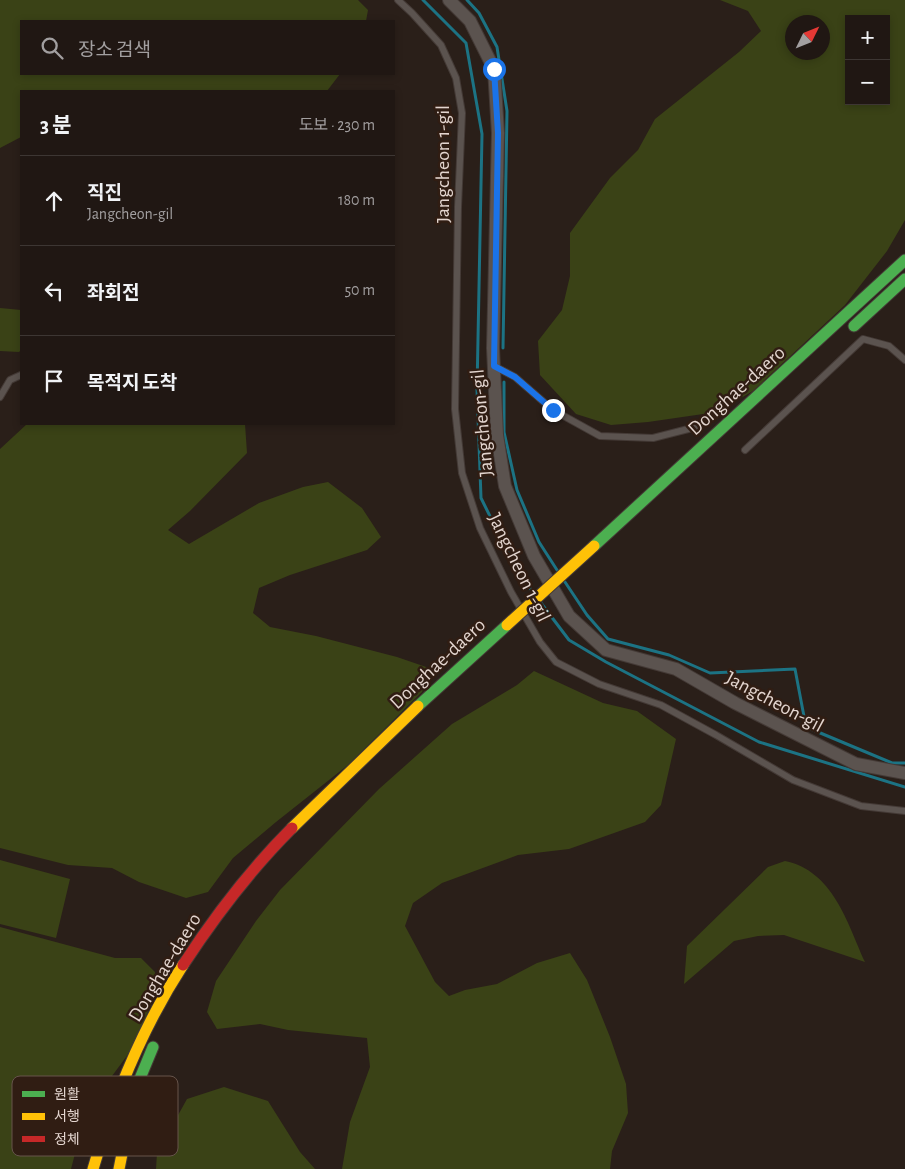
<!DOCTYPE html>
<html lang="ko">
<meta charset="utf-8">
<style>
:root{--surface:#201713;--page:#28201c;--text:#f1f3f6;--muted:#a29fa0;--line:#3d3633}
body{margin:0;font-family:"Alegreya Sans","Noto Sans KR",sans-serif;background:var(--page);color:var(--text)}
.controls{position:absolute;right:15px;top:15px;display:grid;overflow:hidden;border-radius:0px;box-shadow:0 2px 8px #0003}
.controls button{width:45px;height:45px;display:grid;place-items:center;padding:0;border:0;border-bottom:1px solid var(--line);background:var(--surface);color:var(--text);font:25px sans-serif}
.compass{position:absolute;left:785px;top:15px;width:45px;height:45px;border-radius:50%;background:var(--surface);box-shadow:0 2px 8px #0003;rotate:47deg}
.stop{position:absolute;width:15px;height:15px;margin:-11px;border:4px solid #1a73e8;border-radius:50%;background:#fff}
.stop.end{background:#1a73e8;border-color:#fff;box-shadow:0 1px 5px #0008}
.list{margin:0;padding:0;list-style:none}
h2{display:flex;justify-content:space-between;align-items:center;height:65px;margin:0;padding:0 20px;font-size:21px}
h2 small{font-size:16px;font-weight:400;color:var(--muted)}
.list li{display:grid;grid-template-columns:32px 1fr auto;gap:15px;align-items:center;box-sizing:border-box;height:90px;padding:0 20px;border-top:1px solid var(--line)}
.list b{display:block;font-size:19px;white-space:nowrap}
.list p{margin:0;font-size:16px;white-space:nowrap;color:var(--muted)}
.list em{font-size:16px;font-style:normal;color:var(--muted)}
.icon{flex:none;width:28px;height:28px;fill:none;stroke:currentColor;stroke-width:2;stroke-linecap:round;stroke-linejoin:round}
.map{position:relative;flex:none;width:905px;height:1169px;overflow:hidden}
.search{position:absolute;background:var(--surface);box-shadow:0 2px 8px #0003;left:20px;top:20px;width:375px;height:55px;display:flex;align-items:center;gap:12px;box-sizing:border-box;padding:0 18px;border-radius:0px;color:var(--muted);font-size:19px}
.panel{position:absolute;background:var(--surface);box-shadow:0 2px 8px #0003;left:20px;top:90px;width:375px;height:335px;border-radius:0px}
.map>svg:first-child{display:block}
.green{fill:#3a4216;fill-rule:evenodd}
.lines{fill:none;stroke-linecap:round;stroke-linejoin:round}
.stream{stroke:#1c7384;stroke-width:3}
.lane-casing{stroke:#443a36;stroke-width:8}
.street-casing{stroke:#443a36;stroke-width:14}
.fast-casing{stroke:#443a36;stroke-width:13}
.slow-casing{stroke:#443a36;stroke-width:13}
.jam-casing{stroke:#443a36;stroke-width:13}
.lane{stroke:#5b534f;stroke-width:6}
.street{stroke:#5b534f;stroke-width:12}
.fast{stroke:#4caf50;stroke-width:11}
.slow{stroke:#ffc107;stroke-width:11}
.jam{stroke:#c62828;stroke-width:11}
.slow-bridge-casing{stroke:#443a36;stroke-width:13;stroke-linecap:butt}
.slow-bridge{stroke:#ffc107;stroke-width:11}
.route{stroke:#1a73e8;stroke-width:6}
.labels{text-anchor:middle;stroke-width:5;stroke-linejoin:round;paint-order:stroke}
.street-label{font-size:20px;fill:#e3d5cf;stroke:#301d13}
.key{fill:#301d13;stroke:#66544b;stroke-width:1}
.key-label{font-size:14px;fill:#e3d5cf}
</style>
<div class="map">
<svg width="905" height="1169" viewBox="0 0 905 1169">
<rect width="100%" height="100%" fill="#2a1f19"/>
<path class="green" d="M0 0H358L368 10 366 21H21V74H340L327 91H21V137L0 148Z
M720 0H905V220L887 251 845 305 753 391 717 412 648 422 611 425 576 414 540 375 538 341 562 310 570 276V233L610 178 638 150 655 119 739 52 761 31 748 11ZM849 19H886V101H849ZM792 22H822V52H792Z
M0 308 21 310V350L19 352 0 351Z
M27 424H245L247 453 190 511 168 530 189 544 259 503 303 487 328 482 362 508 381 537 367 550 290 575 259 588 253 613 270 627 316 636 397 657 432 669 422 692 348 765 276 822 233 858 208 892 186 898 139 882 112 868 68 865 0 848V449Z
M534 671 603 703 637 711 676 739 661 805 645 822 569 849 518 855 442 883 413 903 405 926 435 982 449 996 465 990 497 984 537 963 570 953 587 980 610 1037 626 1084 628 1113 612 1151 610 1169H342L350 1122 370 1067 367 1038 288 1030 260 1024 217 1029 207 1012 216 981 256 921 280 890 379 789 452 724 517 685Z
M0 860 70 879 56 938 0 924Z
M785 861C833 871 847 922 865 962L784 935 758 936 734 941 684 984 687 946 768 867Z
M0 927 115 958H141L155 972 153 1000 132 1049 112 1076 81 1131 71 1169H0Z
M224 1087 268 1101 300 1152 315 1169H156L157 1153 187 1099Z"/>
<g class="lines">
<path class="stream" d="M423 0 466 43 482 134 477 390 481 498 516 569 533 592
M467 0 479 13 497 47 507 111 503 348
M504 382V432L517 490 539 542 557 570
M565 582 587 615 608 639 669 655 710 673 795 669 806 727 892 763H905
M541 603 569 640 606 662 759 742 905 787"/>
<defs>
<path id="lane" d="M398 0 412 13 441 45 456 78 462 113 458 207 455 409 462 473 480 528 511 592 540 642 556 662 599 684 661 705 716 735 793 780 861 806 905 811
M494 366 515 377 553 410 600 436 653 438 700 426
M0 397 10 380 21 375
M745 450 863 339 889 346 905 360"/>
<path id="street" d="M449 0 470 21 494 69 498 133 493 348 497 435 505 486 534 556 569 616 606 650 676 669 735 703 856 764 905 773"/>
<path id="fast" d="M854 326 905 279
M594 546 905 260
M418 706 507 625
M124 1117 153 1047"/>
<path id="slow" d="M292 828 418 706
M93 1169C114 1097 142 1028 183 965
M119 1169 126 1134 129 1104"/>
<path id="jam" d="M183 965C215 916 250 870 292 828"/>
</defs>
<use href="#lane" class="lane-casing"/>
<use href="#street" class="street-casing"/>
<use href="#fast" class="fast-casing"/>
<use href="#slow" class="slow-casing"/>
<use href="#jam" class="jam-casing"/>
<use href="#lane" class="lane"/>
<use href="#street" class="street"/>
<use href="#fast" class="fast"/>
<use href="#slow" class="slow"/>
<use href="#jam" class="jam"/>
<defs>
<path id="slow-bridge" d="M507 625 594 546"/>
</defs>
<use href="#slow-bridge" class="slow-bridge-casing"/>
<use href="#slow-bridge" class="slow-bridge"/>
</g>
<g class="lines">
<path class="route" d="M494 69 498 133 494 366 515 377 553 410"/>
</g>
<g class="labels">
<g class="street-label">
<text transform="translate(442 164) rotate(-90)" y="7">Jangcheon 1-gil</text>
<text transform="translate(736 390) rotate(-42)" y="7">Donghae-daero</text>
<text transform="translate(481 423) rotate(-95)" y="7">Jangcheon-gil</text>
<text transform="translate(520 567) rotate(64)" y="7">Jangcheon 1-gil</text>
<text transform="translate(437 663) rotate(-43)" y="7">Donghae-daero</text>
<text transform="translate(775 701) rotate(28)" y="7">Jangcheon-gil</text>
<text transform="translate(164 967) rotate(-59)" y="7">Donghae-daero</text>
</g>
</g>
<rect x="12" y="1076" width="166" height="80" rx="8" class="key"/>
<rect x="22" y="1091" width="23" height="6" fill="#4caf50"/>
<rect x="22" y="1113" width="23" height="7" fill="#ffc107"/>
<rect x="22" y="1136" width="23" height="6" fill="#c62828"/>
<g class="key-label">
<text x="54" y="1099">원활</text>
<text x="54" y="1121">서행</text>
<text x="54" y="1144">정체</text>
</g>
</svg>
<div class="controls">
<button>+</button>
<button>−</button>
</div>
<svg class="compass" viewBox="-18 -18 36 36"><path d="M0-13l5 13h-10z" fill="#e53935"/><path d="M0 13l5-13h-10z" fill="#a29fa0"/></svg>
<div class="stop" style="left:494px;top:69px"></div>
<div class="stop end" style="left:553px;top:410px"></div>
<div class="search"><svg class="icon" aria-label="search" viewBox="0 0 24 24"><circle cx="10" cy="10" r="6"/><path d="M15 15l6 6"/></svg>장소 검색</div>
<section class="panel">
<h2>3 분<small>도보 · 230 m</small></h2>
<ul class="list">
<li><svg class="icon" aria-label="ahead" viewBox="0 0 24 24"><path d="M12 20V5M6 11l6-6 6 6"/></svg><div><b>직진</b><p>Jangcheon-gil</p></div><em>180 m</em></li>
<li><svg class="icon" aria-label="left" viewBox="0 0 24 24"><path d="M17 20v-9H6M10 6l-5 5 5 5"/></svg><div><b>좌회전</b></div><em>50 m</em></li>
<li><svg class="icon" aria-label="arrive" viewBox="0 0 24 24"><path d="M6 21V4h12l-3 4 3 4H6"/></svg><div><b>목적지 도착</b></div></li>
</ul>
</section>
</div>
